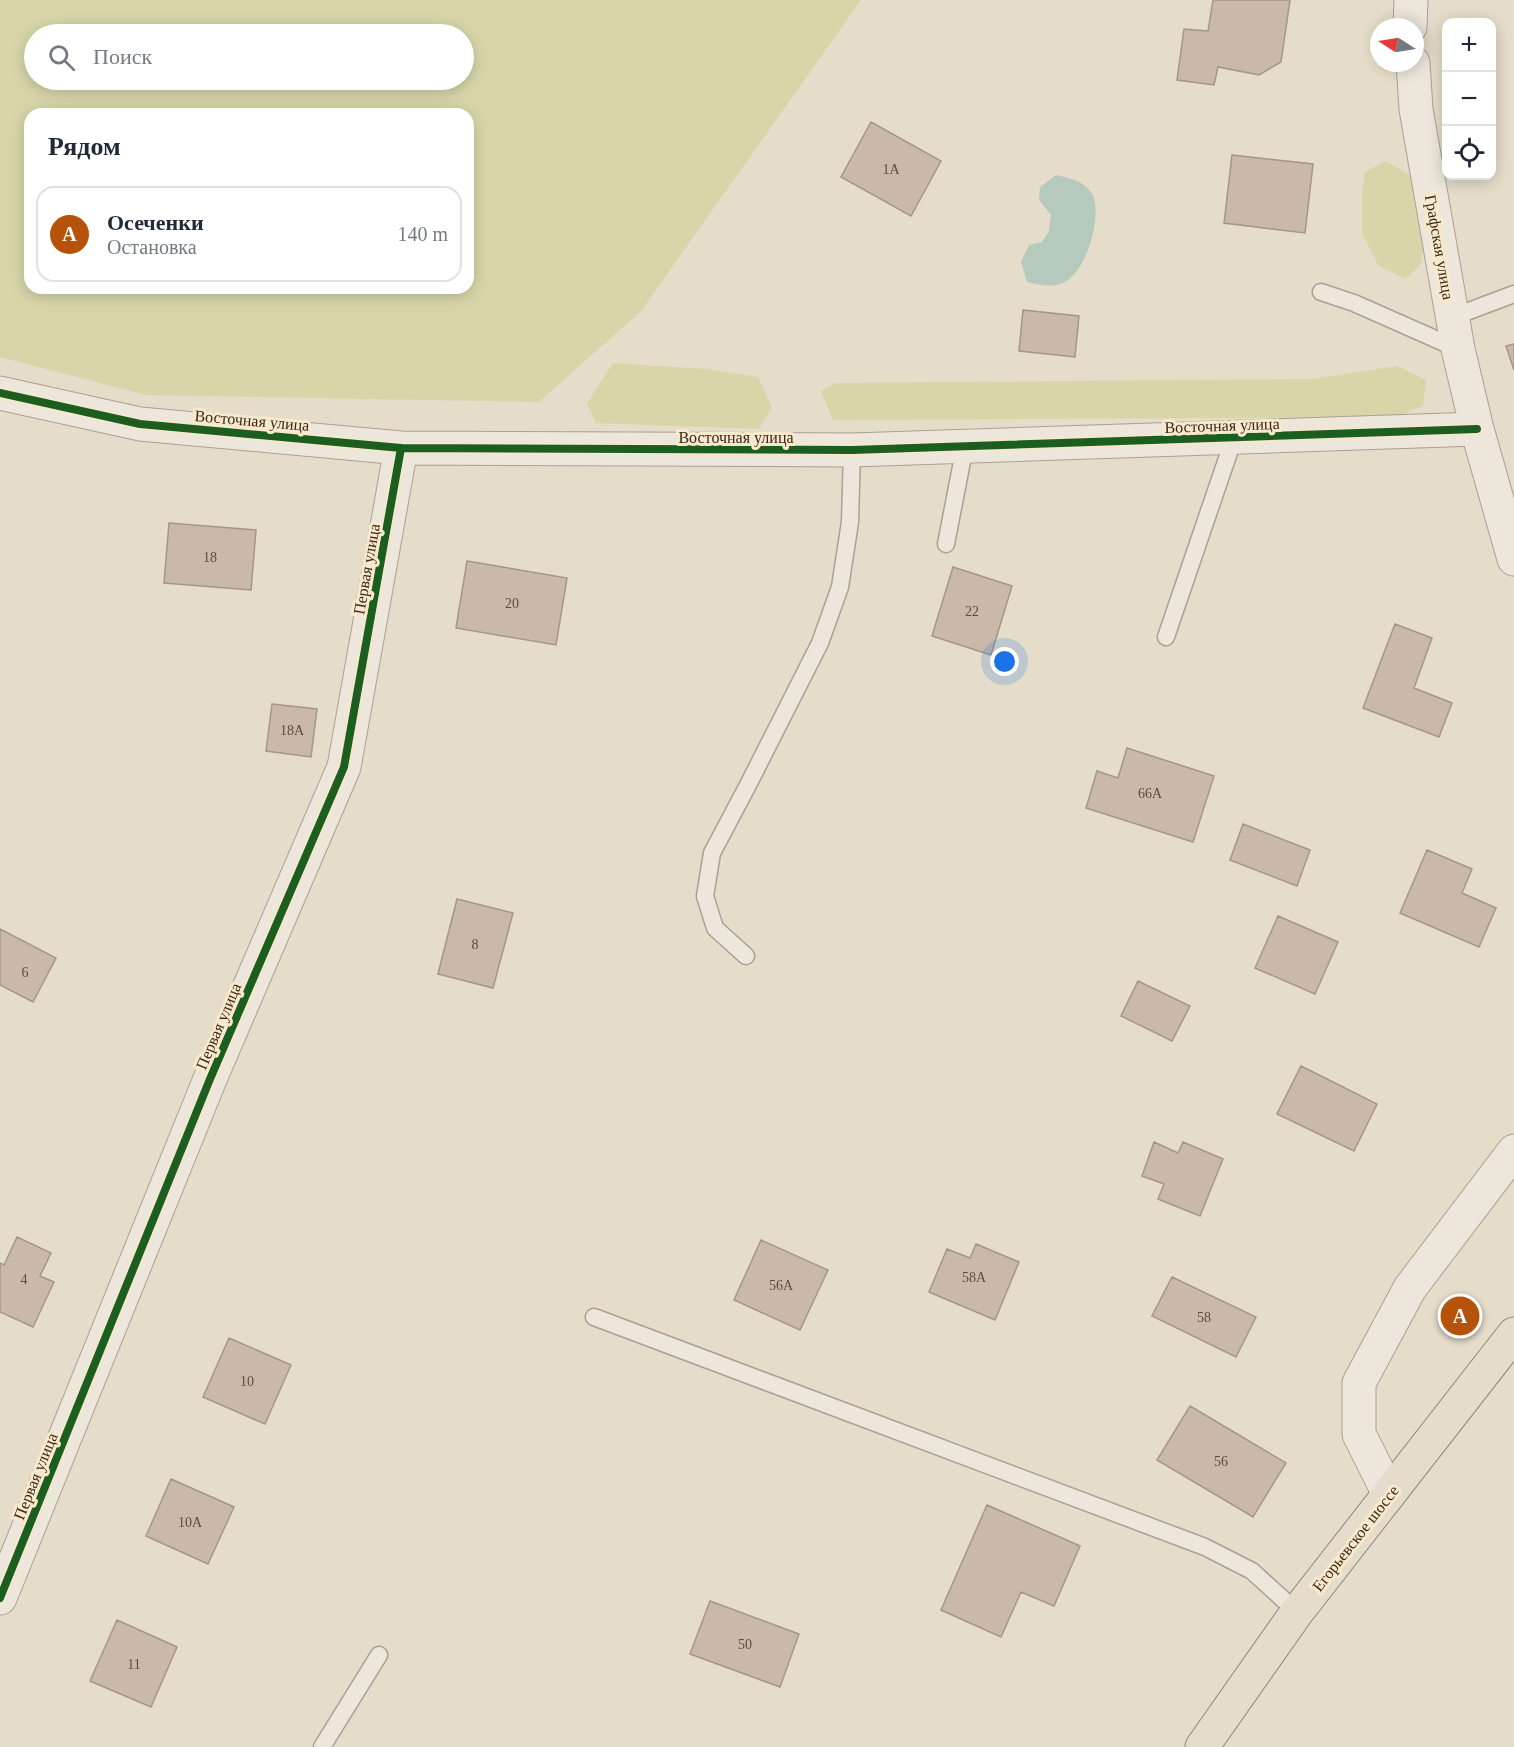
<!DOCTYPE html>
<html lang="ru">
<meta charset="utf-8">
<style>
:root{--surface:#fff;--page:#f2f2f3;--text:#1f2937;--muted:#747a83;--line:#e0e1e3;--accent:#b45309}
body{margin:0;font-family:"Times New Roman",serif;background:var(--page);color:var(--text)}
.controls{position:absolute;right:18px;top:18px;display:grid;overflow:hidden;border-radius:12px;box-shadow:0 3px 15px #0003}
.controls button{width:54px;height:54px;display:grid;place-items:center;padding:0;border:0;border-bottom:2px solid var(--line);background:var(--surface);color:var(--text);font:30px sans-serif}
.compass{position:absolute;left:1370px;top:18px;width:54px;height:54px;border-radius:50%;background:var(--surface);box-shadow:0 3px 15px #0003;rotate:282deg}
.you{position:absolute;left:1005px;top:662px;width:21px;height:21px;margin:-15px;border:4px solid #fff;border-radius:50%;background:#1a73e8;box-shadow:0 0 0 9px #1a73e833}
.badge{display:grid;place-items:center;width:39px;height:39px;border-radius:50%;background:var(--accent);color:#fff;font-size:20px;font-weight:700}
.pin{position:absolute;translate:-50% -50%;border:3px solid #fff;box-shadow:0 2px 6px #0006}
.list{margin:0;padding:0;list-style:none}
h2{display:flex;justify-content:space-between;align-items:center;height:78px;margin:0;padding:0 24px;font-size:26px}
h2 small{font-size:20px;font-weight:400;color:var(--muted)}
.list li{display:grid;grid-template-columns:39px 1fr auto;gap:18px;align-items:center;box-sizing:border-box;height:96px;margin:0 12px 12px;padding:0 12px;border:2px solid var(--line);border-radius:18px}
.list b{display:block;font-size:22px;white-space:nowrap}
.list p{margin:0;font-size:20px;white-space:nowrap;color:var(--muted)}
.list em{font-size:20px;font-style:normal;color:var(--muted)}
.icon{flex:none;width:33px;height:33px;fill:none;stroke:currentColor;stroke-width:2;stroke-linecap:round;stroke-linejoin:round}
.map{position:relative;flex:none;width:1514px;height:1747px;overflow:hidden}
.search{position:absolute;background:var(--surface);box-shadow:0 3px 15px #0003;left:24px;top:24px;width:450px;height:66px;display:flex;align-items:center;gap:15px;box-sizing:border-box;padding:0 21px;border-radius:33px;color:var(--muted);font-size:22px}
.panel{position:absolute;background:var(--surface);box-shadow:0 3px 15px #0003;left:24px;top:108px;width:450px;height:186px;border-radius:18px}
.map>svg:first-child{display:block}
.green{fill:#d8d6a9;fill-rule:evenodd}
.water{fill:#b5cabc}
.building{fill:#cab9a9;stroke:#a59688;stroke-width:1.5}
.lines{fill:none;stroke-linecap:round;stroke-linejoin:round}
.service-casing{stroke:#aaa093;stroke-width:19}
.minor-casing{stroke:#aaa093;stroke-width:35}
.primary-casing{stroke:#8f8679;stroke-width:35}
.service{stroke:#ede6db;stroke-width:16}
.minor{stroke:#ede6db;stroke-width:33}
.primary{stroke:#e5dccc;stroke-width:33}
.cycleway-casing{stroke:#f9e9cc;stroke-width:11}
.cycleway{stroke:#1b5e20;stroke-width:8}
.labels{text-anchor:middle;stroke-width:6;stroke-linejoin:round;paint-order:stroke}
.number-label{font-size:14px;fill:#5d4c3e}
.street-label{font-size:16px;fill:#39271a;stroke:#f9e9cc}
</style>
<div class="map">
<svg width="1514" height="1747" viewBox="0 0 1514 1747">
<rect width="100%" height="100%" fill="#e5dcc9"/>
<path class="green" d="M0 0H861L641 311 539 402 146 395 0 357ZM464 34V80H34V34ZM30 114H468V288H30Z
M1386 161 1413 177 1424 239 1421 264 1405 279 1378 265 1362 233V194L1365 172Z
M613 363 706 369 758 377 772 407 759 429 596 423 587 403Z
M1398 366 1426 380 1423 406 1395 417 833 420 821 391 835 383 1313 379Z"/>
<path class="water" d="M1056 175C1069 178 1085 181 1092 194 1103 215 1087 267 1068 280 1055 289 1041 285 1027 282L1021 262 1029 245 1042 242 1049 231 1051 215 1039 200 1040 187Z"/>
<path class="building" d="M1213 0H1290L1281 62 1259 75 1218 67 1214 85 1177 80 1184 29 1208 31Z
M871 122 941 161 911 216 841 177Z
M1232 155 1313 164 1305 233 1224 223Z
M1023 310 1079 316 1075 357 1019 351Z
M1514 344V370L1506 346Z
M169 523 256 530 251 590 164 583Z
M467 561 567 578 556 645 456 628Z
M953 567 1012 586 991 655 932 636Z
M1395 624 1432 638 1414 688 1452 703 1439 737 1363 708Z
M272 704 317 709 311 757 266 751Z
M1127 748 1214 776 1193 842 1086 808 1097 771 1118 778Z
M1243 824 1310 850 1297 886 1230 860Z
M1427 850 1472 869 1462 893 1496 908 1479 947 1400 913Z
M457 899 513 913 493 988 438 974Z
M1278 916 1338 942 1315 994 1255 968Z
M0 929 56 958 33 1002 0 985Z
M1138 981 1190 1006 1172 1041 1121 1016Z
M1301 1066 1377 1104 1354 1151 1277 1114Z
M1154 1142 1178 1153 1183 1142 1223 1159 1200 1216 1158 1199 1164 1184 1142 1176Z
M17 1237 51 1253 40 1276 54 1282 33 1327 0 1312V1263L4 1265Z
M761 1240 828 1270 800 1330 734 1300Z
M976 1244 1019 1262 995 1320 929 1292 947 1249 970 1258Z
M1172 1277 1256 1317 1236 1357 1152 1316Z
M229 1338 291 1365 265 1424 203 1397Z
M1190 1406 1286 1463 1253 1517 1157 1460Z
M171 1479 234 1507 208 1564 146 1536Z
M987 1505 1080 1546 1054 1606 1021 1592 1001 1637 941 1610Z
M710 1601 799 1634 780 1687 690 1654Z
M117 1620 177 1647 151 1707 90 1681Z"/>
<g class="lines">
<defs>
<path id="service" d="M1321 292 1354 303 1458 349
M1453 317 1514 294
M946 544 965 446
M1166 637 1234 438
M746 956 715 928 705 896 712 853 748 785 820 643 840 587 850 522 852 450
M594 1317 1205 1547 1252 1571 1297 1612
M322 1747 379 1655"/>
<path id="minor" d="M1410 27 1411 0
M1413 63 1416 109 1458 349 1477 429 1514 559
M0 393 140 424 401 448 852 450 1477 429
M1389 1494 1359 1434V1383L1410 1288 1514 1151
M0 1598 210 1079 344 767 401 448"/>
<path id="primary" d="M1202 1747 1297 1612 1514 1334"/>
</defs>
<use href="#service" class="service-casing"/>
<use href="#minor" class="minor-casing"/>
<use href="#primary" class="primary-casing"/>
<use href="#service" class="service"/>
<use href="#minor" class="minor"/>
<use href="#primary" class="primary"/>
<defs>
<path id="cycleway" d="M0 393 140 424 401 448 852 450 1477 429
M0 1598 210 1079 344 767 401 448"/>
</defs>
<use href="#cycleway" class="cycleway-casing"/>
<use href="#cycleway" class="cycleway"/>
</g>
<g class="labels">
<g class="number-label">
<text x="891" y="174">1А</text>
<text x="210" y="562">18</text>
<text x="512" y="608">20</text>
<text x="972" y="616">22</text>
<text x="292" y="735">18А</text>
<text x="1150" y="798">66А</text>
<text x="475" y="949">8</text>
<text x="25" y="977">6</text>
<text x="974" y="1282">58А</text>
<text x="24" y="1284">4</text>
<text x="781" y="1290">56А</text>
<text x="1204" y="1322">58</text>
<text x="247" y="1386">10</text>
<text x="1221" y="1466">56</text>
<text x="190" y="1527">10А</text>
<text x="745" y="1649">50</text>
<text x="134" y="1669">11</text>
</g>
<g class="street-label">
<text transform="translate(1440 247) rotate(80)" y="6">Графская улица</text>
<text transform="translate(252 420) rotate(5)" y="6">Восточная улица</text>
<text transform="translate(1222 425) rotate(-2)" y="6">Восточная улица</text>
<text x="736" y="443">Восточная улица</text>
<text transform="translate(366 569) rotate(-80)" y="6">Первая улица</text>
<text transform="translate(218 1026) rotate(-67)" y="6">Первая улица</text>
<text transform="translate(35 1476) rotate(-68)" y="6">Первая улица</text>
<text transform="translate(1355 1538) rotate(-52)" y="6">Егорьевское шоссе</text>
</g>
</g>
</svg>
<div class="controls">
<button>+</button>
<button>−</button>
<button><svg class="icon" aria-label="locate" viewBox="0 0 24 24"><circle cx="12" cy="12" r="6"/><path d="M12 2v4M12 18v4M2 12h4M18 12h4"/></svg></button>
</div>
<svg class="compass" viewBox="-18 -18 36 36"><path d="M0-13l5 13h-10z" fill="#e53935"/><path d="M0 13l5-13h-10z" fill="#747a83"/></svg>
<div class="you"></div>
<div class="pin badge" style="left:1460px;top:1316px">A</div>
<div class="search"><svg class="icon" aria-label="search" viewBox="0 0 24 24"><circle cx="10" cy="10" r="6"/><path d="M15 15l6 6"/></svg>Поиск</div>
<section class="panel">
<h2>Рядом<small></small></h2>
<ul class="list">
<li><span class="badge">A</span><div><b>Осеченки</b><p>Остановка</p></div><em>140 m</em></li>
</ul>
</section>
</div>
